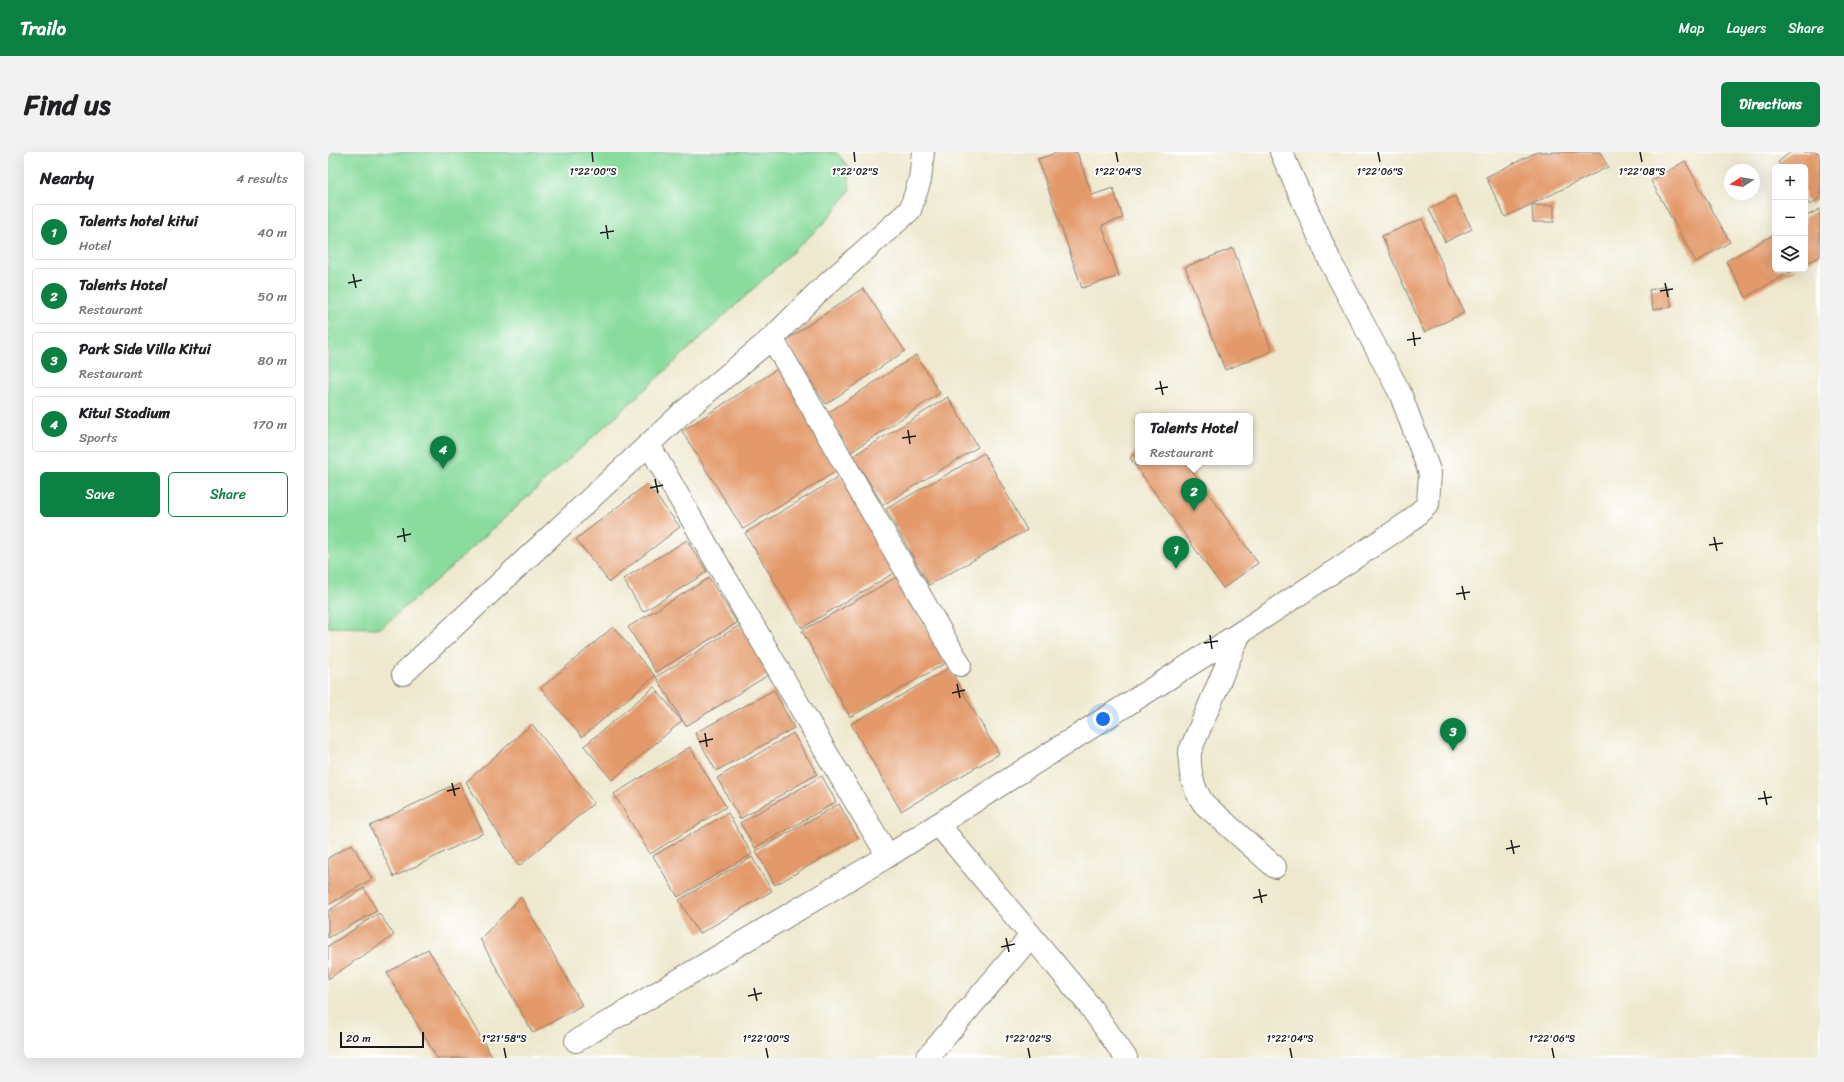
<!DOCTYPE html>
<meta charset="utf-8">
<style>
:root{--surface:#fff;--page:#f2f2f2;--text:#202124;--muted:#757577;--line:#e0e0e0;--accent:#0b8043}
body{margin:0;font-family:Sriracha,sans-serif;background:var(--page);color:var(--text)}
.controls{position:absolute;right:12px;top:12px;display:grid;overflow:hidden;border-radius:6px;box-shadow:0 4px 16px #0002}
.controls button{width:36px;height:36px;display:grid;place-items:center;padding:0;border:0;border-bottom:1px solid var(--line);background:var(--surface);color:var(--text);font:20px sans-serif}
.compass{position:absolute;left:1396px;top:12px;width:36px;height:36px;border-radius:50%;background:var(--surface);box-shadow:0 4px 16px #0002;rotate:259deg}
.scale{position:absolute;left:12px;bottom:10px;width:84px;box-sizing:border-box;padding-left:4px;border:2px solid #1c1c1c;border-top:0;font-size:11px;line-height:14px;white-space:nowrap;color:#1c1c1c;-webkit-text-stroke:3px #fff;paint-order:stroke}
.you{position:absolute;left:775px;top:567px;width:14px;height:14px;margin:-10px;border:3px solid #fff;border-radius:50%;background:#1a73e8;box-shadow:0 0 0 6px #1a73e833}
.badge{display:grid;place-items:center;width:26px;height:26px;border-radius:50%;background:var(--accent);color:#fff;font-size:13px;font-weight:700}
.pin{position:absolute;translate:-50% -33px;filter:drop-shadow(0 1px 2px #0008)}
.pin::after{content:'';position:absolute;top:21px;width:14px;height:12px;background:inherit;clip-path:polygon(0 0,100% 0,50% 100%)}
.popup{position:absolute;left:807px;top:261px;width:118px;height:52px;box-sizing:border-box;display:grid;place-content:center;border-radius:6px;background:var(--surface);filter:drop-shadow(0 1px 3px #0005);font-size:13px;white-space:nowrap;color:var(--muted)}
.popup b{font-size:15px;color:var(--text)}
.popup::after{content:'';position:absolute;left:50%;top:100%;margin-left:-8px;border:8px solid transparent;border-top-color:var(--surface)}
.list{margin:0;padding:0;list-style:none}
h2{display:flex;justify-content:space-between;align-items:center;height:52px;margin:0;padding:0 16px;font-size:17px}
h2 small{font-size:13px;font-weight:400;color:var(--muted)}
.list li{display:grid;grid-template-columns:26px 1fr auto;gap:12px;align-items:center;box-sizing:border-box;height:56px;margin:0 8px 8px;padding:0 8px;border:1px solid var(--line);border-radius:6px}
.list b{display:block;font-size:15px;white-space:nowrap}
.list p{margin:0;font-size:13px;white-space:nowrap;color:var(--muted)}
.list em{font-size:13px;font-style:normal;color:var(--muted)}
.actions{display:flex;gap:8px;padding:12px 16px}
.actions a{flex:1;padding:9px 0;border:1px solid var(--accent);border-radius:6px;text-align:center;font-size:14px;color:var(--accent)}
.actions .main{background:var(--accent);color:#fff}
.icon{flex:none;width:22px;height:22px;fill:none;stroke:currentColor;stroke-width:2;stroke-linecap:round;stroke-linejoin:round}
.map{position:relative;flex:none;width:1492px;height:906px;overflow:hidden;border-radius:6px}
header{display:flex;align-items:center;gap:24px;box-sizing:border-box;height:56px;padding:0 20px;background:var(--accent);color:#fff}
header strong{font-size:19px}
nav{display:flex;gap:22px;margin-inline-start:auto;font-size:14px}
.intro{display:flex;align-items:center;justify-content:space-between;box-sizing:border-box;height:96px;padding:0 24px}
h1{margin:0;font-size:28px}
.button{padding:10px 18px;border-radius:6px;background:var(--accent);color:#fff;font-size:14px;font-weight:700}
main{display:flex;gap:24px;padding:0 24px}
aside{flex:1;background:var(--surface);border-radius:6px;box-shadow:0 4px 16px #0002}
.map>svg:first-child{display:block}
.green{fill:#89dc9d;stroke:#527c5c}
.building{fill:#e39969}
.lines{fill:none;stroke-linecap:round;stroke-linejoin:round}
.minor-casing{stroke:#858275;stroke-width:24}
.minor{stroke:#fff;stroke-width:22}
.ticks{fill:none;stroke:#1c1c1c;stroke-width:1.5}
.ticks-label{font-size:10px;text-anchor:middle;fill:#1c1c1c;stroke:#fff;stroke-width:4;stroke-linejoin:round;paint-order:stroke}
</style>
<header>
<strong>Trailo</strong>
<nav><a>Map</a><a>Layers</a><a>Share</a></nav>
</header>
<div class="intro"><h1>Find us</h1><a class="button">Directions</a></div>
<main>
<aside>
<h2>Nearby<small>4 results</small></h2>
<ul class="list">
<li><span class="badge">1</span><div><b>Talents hotel kitui</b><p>Hotel</p></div><em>40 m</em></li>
<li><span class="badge">2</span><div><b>Talents Hotel</b><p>Restaurant</p></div><em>50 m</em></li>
<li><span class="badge">3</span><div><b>Park Side Villa Kitui</b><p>Restaurant</p></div><em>80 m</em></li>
<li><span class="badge">4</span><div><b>Kitui Stadium</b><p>Sports</p></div><em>170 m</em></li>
</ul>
<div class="actions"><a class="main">Save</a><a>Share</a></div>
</aside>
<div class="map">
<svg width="1492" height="906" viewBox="0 0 1492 906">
<rect width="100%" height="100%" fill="#fff"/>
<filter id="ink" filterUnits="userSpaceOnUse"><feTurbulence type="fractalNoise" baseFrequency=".025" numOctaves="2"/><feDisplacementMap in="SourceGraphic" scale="8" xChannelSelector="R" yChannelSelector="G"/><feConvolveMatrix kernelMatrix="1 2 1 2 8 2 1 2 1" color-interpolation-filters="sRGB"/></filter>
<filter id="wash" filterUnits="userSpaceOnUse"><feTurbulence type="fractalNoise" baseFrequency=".012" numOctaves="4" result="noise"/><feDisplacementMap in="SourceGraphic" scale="16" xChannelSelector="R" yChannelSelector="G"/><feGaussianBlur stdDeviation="0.9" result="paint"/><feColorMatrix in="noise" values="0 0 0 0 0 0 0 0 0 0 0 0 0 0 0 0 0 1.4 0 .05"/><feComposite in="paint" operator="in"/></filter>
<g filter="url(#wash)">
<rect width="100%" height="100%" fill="#eee8ce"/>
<path class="green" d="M0 0H508L520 14 522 38 498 69 338 218 123 415 53 476 0 475Z"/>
<g id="blocks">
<path class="building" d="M731 0H749L764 43 785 36 795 66 774 73 791 124 754 136 710 7Z
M1209 0H1272L1280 15 1177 65 1158 25Z
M1463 0H1492V46L1482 53 1477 46V15H1454L1450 10Z
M1357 9 1402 90 1368 110 1323 29Z
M1127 44 1144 77 1117 90 1101 57Z
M1204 53H1226V70H1205Z
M1492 57V104L1477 112V65Z
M1094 67 1136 161 1096 180 1054 84Z
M1447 82V117H1468L1418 145 1398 109Z
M905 96 944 199 897 218 857 115Z
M1339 134 1344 155 1325 158 1321 138Z
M535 136 577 199 498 252 457 189Z
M588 203 612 241 523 300 498 262Z
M454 214 515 315 415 377 354 279Z
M620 245 650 295 555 353 525 304Z
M810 297V310H858L930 411 895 436 802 306Z
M656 301 699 378 601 433 558 357Z
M513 324 569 419 474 476 417 381Z
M319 332 352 375 281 430 248 387Z
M359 388 379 420 315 460 295 427Z
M569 425 618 511 522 565 474 479Z
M381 426 409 471 328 520 300 475Z
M412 473 442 522 358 574 328 525Z
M285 475 327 524 254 585 213 536Z
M621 516 671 602 573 659 523 572Z
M326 535 354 569 284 628 256 594Z
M446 538 466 576 388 619 367 581Z
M204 572 266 651 191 714 138 630Z
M465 581 489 622 412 667 389 626Z
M362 595 398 655 322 702 286 642Z
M494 624 508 650 427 696 412 671Z
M131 630 155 681 66 725 42 674Z
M511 652 530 686 447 733 428 699Z
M400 661 424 702 350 745 325 704Z
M24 692 44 727 0 753V706Z
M424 705 444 739 371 782 351 748Z
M36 736 49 759 0 786V759Z
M193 745 254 853 205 881 152 787Z
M51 761 66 783 0 827V794Z
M100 797 165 906H109L59 821Z"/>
</g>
</g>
<g filter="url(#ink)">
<use href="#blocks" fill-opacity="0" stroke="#858275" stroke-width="1"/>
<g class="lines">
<defs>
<path id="minor" d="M444 186 632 513
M321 293 502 607 560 704
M912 481 862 599C861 619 864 635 876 652L947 715
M75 522 353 262 444 186 489 141 582 58 592 28 595 0
M610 672 761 853 798 906
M248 889 560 704 912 481 1081 370 1100 352 1102 321 1072 241 1002 109 953 0
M599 906 703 784"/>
</defs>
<use href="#minor" class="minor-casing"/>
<use href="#minor" class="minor"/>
</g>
</g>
<path class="ticks" d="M264 0 265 10M526 0 527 10M788 0 790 10M1050 0 1052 10M1312 0 1314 10M278 73 280 87M272 81 286 79M25 122 28 136M20 131 34 128M1337 131 1340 145M1332 139 1345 137M1085 180 1087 194M1079 188 1093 186M832 229 835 243M827 237 840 235M580 278 582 292M574 286 588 284M327 327 330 341M322 336 335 333M75 376 77 390M69 385 83 382M1386 385 1389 399M1381 393 1395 391M1134 434 1137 448M1128 442 1142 440M882 483 884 497M876 491 890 489M629 532 632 546M624 541 637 538M377 581 379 595M371 590 385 587M124 631 127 644M119 639 132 636M1436 639 1439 653M1430 647 1444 645M1183 688 1186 702M1178 697 1192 694M931 737 934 751M925 746 939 743M678 786 681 800M673 795 687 792M426 836 429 849M420 844 434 841M176 896 178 906M438 896 440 906M700 896 702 906M962 896 964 906M1224 896 1226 906"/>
<g class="ticks-label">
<text x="265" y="23">1°22'00"S</text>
<text x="527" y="23">1°22'02"S</text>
<text x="790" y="23">1°22'04"S</text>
<text x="1052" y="23">1°22'06"S</text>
<text x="1314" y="23">1°22'08"S</text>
<text x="176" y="890">1°21'58"S</text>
<text x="438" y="890">1°22'00"S</text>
<text x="700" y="890">1°22'02"S</text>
<text x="962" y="890">1°22'04"S</text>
<text x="1224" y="890">1°22'06"S</text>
</g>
</svg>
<div class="controls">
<button>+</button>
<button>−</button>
<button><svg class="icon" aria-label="layers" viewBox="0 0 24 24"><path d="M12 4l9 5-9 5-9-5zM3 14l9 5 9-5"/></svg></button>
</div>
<svg class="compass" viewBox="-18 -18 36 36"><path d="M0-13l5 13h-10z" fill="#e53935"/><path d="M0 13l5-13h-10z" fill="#757577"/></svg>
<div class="scale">20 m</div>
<div class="you"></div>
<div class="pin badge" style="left:848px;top:417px">1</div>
<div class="pin badge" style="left:866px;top:359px">2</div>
<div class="popup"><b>Talents Hotel</b>Restaurant</div>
<div class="pin badge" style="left:1125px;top:599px">3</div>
<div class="pin badge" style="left:115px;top:317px">4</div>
</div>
</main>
